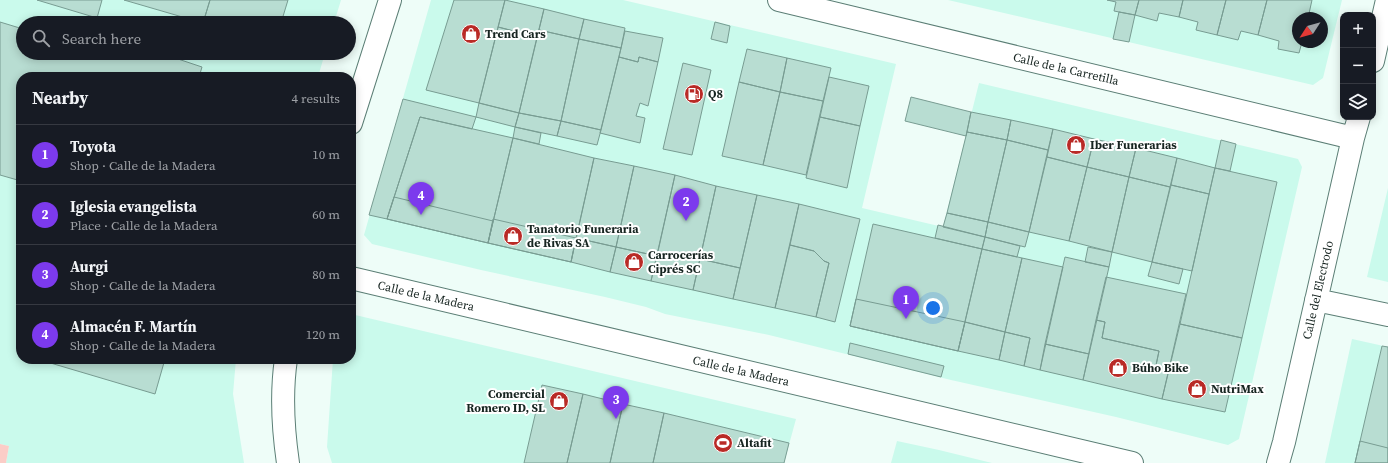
<!DOCTYPE html>
<meta charset="utf-8">
<style>
:root{--surface:#171b24;--page:#20242c;--text:#f1f3f6;--muted:#9ea1a6;--line:#363941;--accent:#7c3aed}
body{margin:0;font-family:"Source Serif 4",serif;background:var(--page);color:var(--text)}
.controls{position:absolute;right:12px;top:12px;display:grid;overflow:hidden;border-radius:8px;box-shadow:0 2px 10px #0003}
.controls button{width:36px;height:36px;display:grid;place-items:center;padding:0;border:0;border-bottom:1px solid var(--line);background:var(--surface);color:var(--text);font:20px sans-serif}
.compass{position:absolute;left:1292px;top:12px;width:36px;height:36px;border-radius:50%;background:var(--surface);box-shadow:0 2px 10px #0003;rotate:234deg}
.you{position:absolute;left:933px;top:308px;width:14px;height:14px;margin:-10px;border:3px solid #fff;border-radius:50%;background:#1a73e8;box-shadow:0 0 0 6px #1a73e833}
.badge{display:grid;place-items:center;width:26px;height:26px;border-radius:50%;background:var(--accent);color:#fff;font-size:13px;font-weight:700}
.pin{position:absolute;translate:-50% -33px;filter:drop-shadow(0 1px 2px #0008)}
.pin::after{content:'';position:absolute;top:21px;width:14px;height:12px;background:inherit;clip-path:polygon(0 0,100% 0,50% 100%)}
.list{margin:0;padding:0;list-style:none}
h2{display:flex;justify-content:space-between;align-items:center;height:52px;margin:0;padding:0 16px;font-size:17px}
h2 small{font-size:13px;font-weight:400;color:var(--muted)}
.list li{display:grid;grid-template-columns:26px 1fr auto;gap:12px;align-items:center;box-sizing:border-box;height:60px;padding:0 16px;border-top:1px solid var(--line)}
.list b{display:block;font-size:15px;white-space:nowrap}
.list p{margin:0;font-size:13px;white-space:nowrap;color:var(--muted)}
.list em{font-size:13px;font-style:normal;color:var(--muted)}
.icon{flex:none;width:22px;height:22px;fill:none;stroke:currentColor;stroke-width:2;stroke-linecap:round;stroke-linejoin:round}
.map{position:relative;flex:none;width:1388px;height:463px;overflow:hidden}
.search{position:absolute;background:var(--surface);box-shadow:0 2px 10px #0003;left:16px;top:16px;width:340px;height:44px;display:flex;align-items:center;gap:10px;box-sizing:border-box;padding:0 14px;border-radius:22px;color:var(--muted);font-size:15px}
.panel{position:absolute;background:var(--surface);box-shadow:0 2px 10px #0003;left:16px;top:72px;width:340px;height:292px;border-radius:16px}
.map>svg:first-child{display:block}
.built{fill:#cafaec;fill-rule:evenodd}
.green{fill:#fbcdc7}
.building{fill:#b8ddd2;stroke:#789c92}
.lines{fill:none;stroke-linecap:round;stroke-linejoin:round}
.minor-casing{stroke:#5b7e75;stroke-width:24}
.minor{stroke:#fff;stroke-width:22}
.labels{text-anchor:middle;stroke-width:4;stroke-linejoin:round;paint-order:stroke}
.poi-label{font-size:12px;font-weight:bold;fill:#172521;stroke:#fff;text-anchor:start}
.street-label{font-size:12px;fill:#172521;stroke:#fff}
</style>
<div class="map">
<svg width="1388" height="463" viewBox="0 0 1388 463">
<rect width="100%" height="100%" fill="#eefdf8"/>
<path class="built" d="M0 0H341L334 23H23V53H325L318 77H21V359H236L233 394 244 463H6L9 446 0 444Z
M431 0H623L896 64 862 208 943 227 979 83 1298 159 1302 167 1239 439 1228 445 1116 417 951 380 769 335 665 314 646 307 605 297 481 270 372 244 364 235Z
M948 0H1342L1323 78 1313 85ZM1298 18H1322V42H1298Z
M1388 188V282L1367 277Z
M351 314 796 419 784 463H332L327 447 333 359H351Z
M1352 339 1388 347V463H1325Z
M897 441 939 450 992 463H891Z"/>
<path class="green" d="M0 444 9 446 6 463H0Z"/>
<path class="building" d="M37 0H102L97 18Z
M124 0H210L203 23Z
M210 0H288L281 23H203Z
M454 0H505L479 103 426 90Z
M505 0 544 9 537 37 498 27Z
M1107 0H1139L1135 15 1114 11 1116 2Z
M1139 0H1183L1179 17 1159 13 1157 21 1135 15Z
M1183 0H1226L1217 35 1196 30 1198 22 1179 17Z
M1226 0H1267L1258 35 1241 31 1238 40 1217 35Z
M1267 0H1312L1308 18H1298V42H1302L1299 53 1278 49 1279 41 1258 35Z
M544 9 584 19 579 39 539 30Z
M1119 12 1135 15 1129 42 1113 39Z
M584 19 625 28 621 48 579 39Z
M0 22 23 29V53H105L113 56 114 53H160L202 67 199 77H183L179 76V77H21V181L0 175Z
M715 22 730 26 727 43 711 39Z
M498 27 537 37 519 113 479 103Z
M539 30 579 39 561 121 519 113Z
M625 31 663 38 658 62 639 57 638 62 619 57Z
M579 39 621 48 601 130 561 121Z
M747 49 787 58 780 92 739 82Z
M619 57 638 62 639 57 658 62 648 106 640 103 636 116 645 118 640 143 600 133Z
M787 58 831 68 823 101 780 92Z
M683 63 711 70 692 155 663 149Z
M829 77 869 86 860 126 820 117Z
M739 82 780 92 763 165 722 156Z
M780 92 823 101 806 175 763 165Z
M911 97 971 112 966 136 905 121Z
M403 99 476 117 472 129 420 117 387 219 369 215Z
M479 103 519 113 515 127 476 117Z
M971 112 1011 120 1007 140 967 132Z
M519 113 561 121 557 136 515 127Z
M420 117 513 138 488 243 387 219Z
M820 117 860 126 847 188 806 178Z
M1011 120 1053 129 1048 150 1007 140Z
M561 121 601 130 597 145 557 136Z
M515 127 541 133 539 144 513 138Z
M1053 129 1094 139 1087 167 1047 157Z
M967 132 1007 140 988 222 947 213Z
M513 138 594 158 571 262 488 243Z
M1094 139 1136 148 1129 177 1087 167Z
M1007 140 1048 150 1029 232 988 222Z
M1221 140 1236 144 1230 171 1215 168Z
M1136 148 1177 158 1170 187 1129 177Z
M1047 157 1087 167 1069 241 1029 232Z
M594 158 634 166 616 247 576 238Z
M1177 158 1215 168 1209 194 1171 185Z
M634 166 675 175 657 256 616 247Z
M1087 167 1129 177 1112 252 1069 241Z
M1215 168 1277 182 1242 338 1180 324Z
M675 175 716 186 693 290 651 281Z
M1129 177 1170 187 1152 262 1112 252Z
M1171 185 1209 194 1192 271 1152 262Z
M716 186 757 195 740 268 700 259Z
M757 195 799 204 775 308 733 299Z
M394 197 493 221 488 243 387 219Z
M799 204 860 219 835 322 816 317 829 263 824 261 814 251 790 245Z
M947 213 988 222 985 237 943 227Z
M493 219 576 238 571 262 488 243Z
M988 222 1029 232 1025 247 985 237Z
M873 224 982 249 958 351 850 326Z
M938 225 985 237 982 249 935 238Z
M985 237 1020 246 1017 257 982 249Z
M576 238 616 247 610 272 571 262Z
M790 245 814 251 824 261 829 263 816 317 775 308Z
M616 247 657 256 651 281 610 272Z
M1088 247 1112 252 1109 267 1085 262Z
M982 249 1022 258 1005 332 965 322Z
M1065 257 1109 267 1089 354 1045 344Z
M1022 258 1063 267 1040 370 1024 366 1030 338 1005 332Z
M700 259 740 268 733 299 693 290Z
M1152 262 1183 269 1179 284 1148 276Z
M1106 277 1186 294 1168 373 1155 370 1159 351 1102 338 1105 322 1096 320Z
M856 299 965 322 958 351 850 326Z
M1096 320 1105 322 1102 338 1159 351 1155 370 1168 373 1162 399 1083 380Z
M965 322 1005 332 999 360 958 351Z
M1180 324 1242 338 1225 412 1162 399Z
M1005 332 1030 338 1024 366 999 360Z
M850 343 944 366 941 377 848 354Z
M1045 344 1089 354 1083 380 1040 370Z
M1382 346 1388 347V463H1355Z
M37 359H165L155 394Z
M542 385 583 394 567 463H524Z
M583 394 623 404 610 463H567Z
M623 404 664 413 653 463H610Z
M664 413 789 443 784 463H653Z
M1360 441 1388 448V463H1355Z"/>
<g class="lines">
<defs>
<path id="minor" d="M779 0 1353 138
M1373 61 1387 0
M351 123 390 0
M351 278 1132 463
M1316 300 1388 315
M286 359C281 393 283 429 288 463
M1278 463 1284 442 1353 138 1359 117"/>
</defs>
<use href="#minor" class="minor-casing"/>
<use href="#minor" class="minor"/>
</g>
<defs>
<symbol id="shop-disc" viewBox="-11 -11 22 22"><circle r="9.5" fill="#b92a26" stroke="#fff"/><path d="M-5-2.5h2.3a2.7 3.5 0 0 1 5.4 0H5L5.5 6h-11ZM-1.5-2.5h3a1.5 2.3 0 0 0-3 0Z" fill="#fff"/></symbol>
<symbol id="fuel-disc" viewBox="-11 -11 22 22"><circle r="9.5" fill="#b92a26" stroke="#fff"/><path d="M-5.5-6h7V0h2V4h1.3V-2.5L3-4.5l.8-.8L6-3V5H2.5V1h-1V6h-7ZM-4.2-4.7v3.2H.2V-4.7Z" fill="#fff"/></symbol>
<symbol id="stadium-disc" viewBox="-11 -11 22 22"><circle r="9.5" fill="#b92a26" stroke="#fff"/><path d="M0-5a6.5 5 0 1 0 0 10a6.5 5 0 1 0 0-10ZM-3.5-1.8h7v3.6h-7Z" fill="#fff"/></symbol>
</defs>
<g fill-rule="evenodd">
<use href="#shop-disc" x="460" y="23" width="22" height="22"/>
<use href="#fuel-disc" x="683" y="83" width="22" height="22"/>
<use href="#shop-disc" x="1065" y="134" width="22" height="22"/>
<use href="#shop-disc" x="502" y="225" width="22" height="22"/>
<use href="#shop-disc" x="623" y="251" width="22" height="22"/>
<use href="#shop-disc" x="1107" y="357" width="22" height="22"/>
<use href="#shop-disc" x="1186" y="378" width="22" height="22"/>
<use href="#shop-disc" x="548" y="390" width="22" height="22"/>
<use href="#stadium-disc" x="712" y="432" width="22" height="22"/>
</g>
<g class="labels">
<g class="poi-label">
<text x="485" y="38">Trend Cars</text>
<text x="708" y="98">Q8</text>
<text x="1090" y="149">Iber Funerarias</text>
<text x="527" y="233">Tanatorio Funeraria<tspan x="527" dy="14">de Rivas SA</tspan></text>
<text x="648" y="259">Carrocerías<tspan x="648" dy="14">Ciprés SC</tspan></text>
<text x="1132" y="372">Búho Bike</text>
<text x="1211" y="393">NutriMax</text>
<text x="545" y="398" text-anchor="end">Comercial<tspan x="545" dy="14">Romero ID, SL</tspan></text>
<text x="737" y="447">Altafit</text>
</g>
<g class="street-label">
<text transform="translate(1066 69) rotate(13)" y="4">Calle de la Carretilla</text>
<text transform="translate(1318 290) rotate(-77)" y="4">Calle del Electrodo</text>
<text transform="translate(426 296) rotate(13)" y="4">Calle de la Madera</text>
<text transform="translate(741 371) rotate(13)" y="4">Calle de la Madera</text>
</g>
</g>
</svg>
<div class="controls">
<button>+</button>
<button>−</button>
<button><svg class="icon" aria-label="layers" viewBox="0 0 24 24"><path d="M12 4l9 5-9 5-9-5zM3 14l9 5 9-5"/></svg></button>
</div>
<svg class="compass" viewBox="-18 -18 36 36"><path d="M0-13l5 13h-10z" fill="#e53935"/><path d="M0 13l5-13h-10z" fill="#9ea1a6"/></svg>
<div class="you"></div>
<div class="pin badge" style="left:906px;top:319px">1</div>
<div class="pin badge" style="left:686px;top:221px">2</div>
<div class="pin badge" style="left:616px;top:419px">3</div>
<div class="pin badge" style="left:421px;top:215px">4</div>
<div class="search"><svg class="icon" aria-label="search" viewBox="0 0 24 24"><circle cx="10" cy="10" r="6"/><path d="M15 15l6 6"/></svg>Search here</div>
<section class="panel">
<h2>Nearby<small>4 results</small></h2>
<ul class="list">
<li><span class="badge">1</span><div><b>Toyota</b><p>Shop · Calle de la Madera</p></div><em>10 m</em></li>
<li><span class="badge">2</span><div><b>Iglesia evangelista</b><p>Place · Calle de la Madera</p></div><em>60 m</em></li>
<li><span class="badge">3</span><div><b>Aurgi</b><p>Shop · Calle de la Madera</p></div><em>80 m</em></li>
<li><span class="badge">4</span><div><b>Almacén F. Martín</b><p>Shop · Calle de la Madera</p></div><em>120 m</em></li>
</ul>
</section>
</div>
